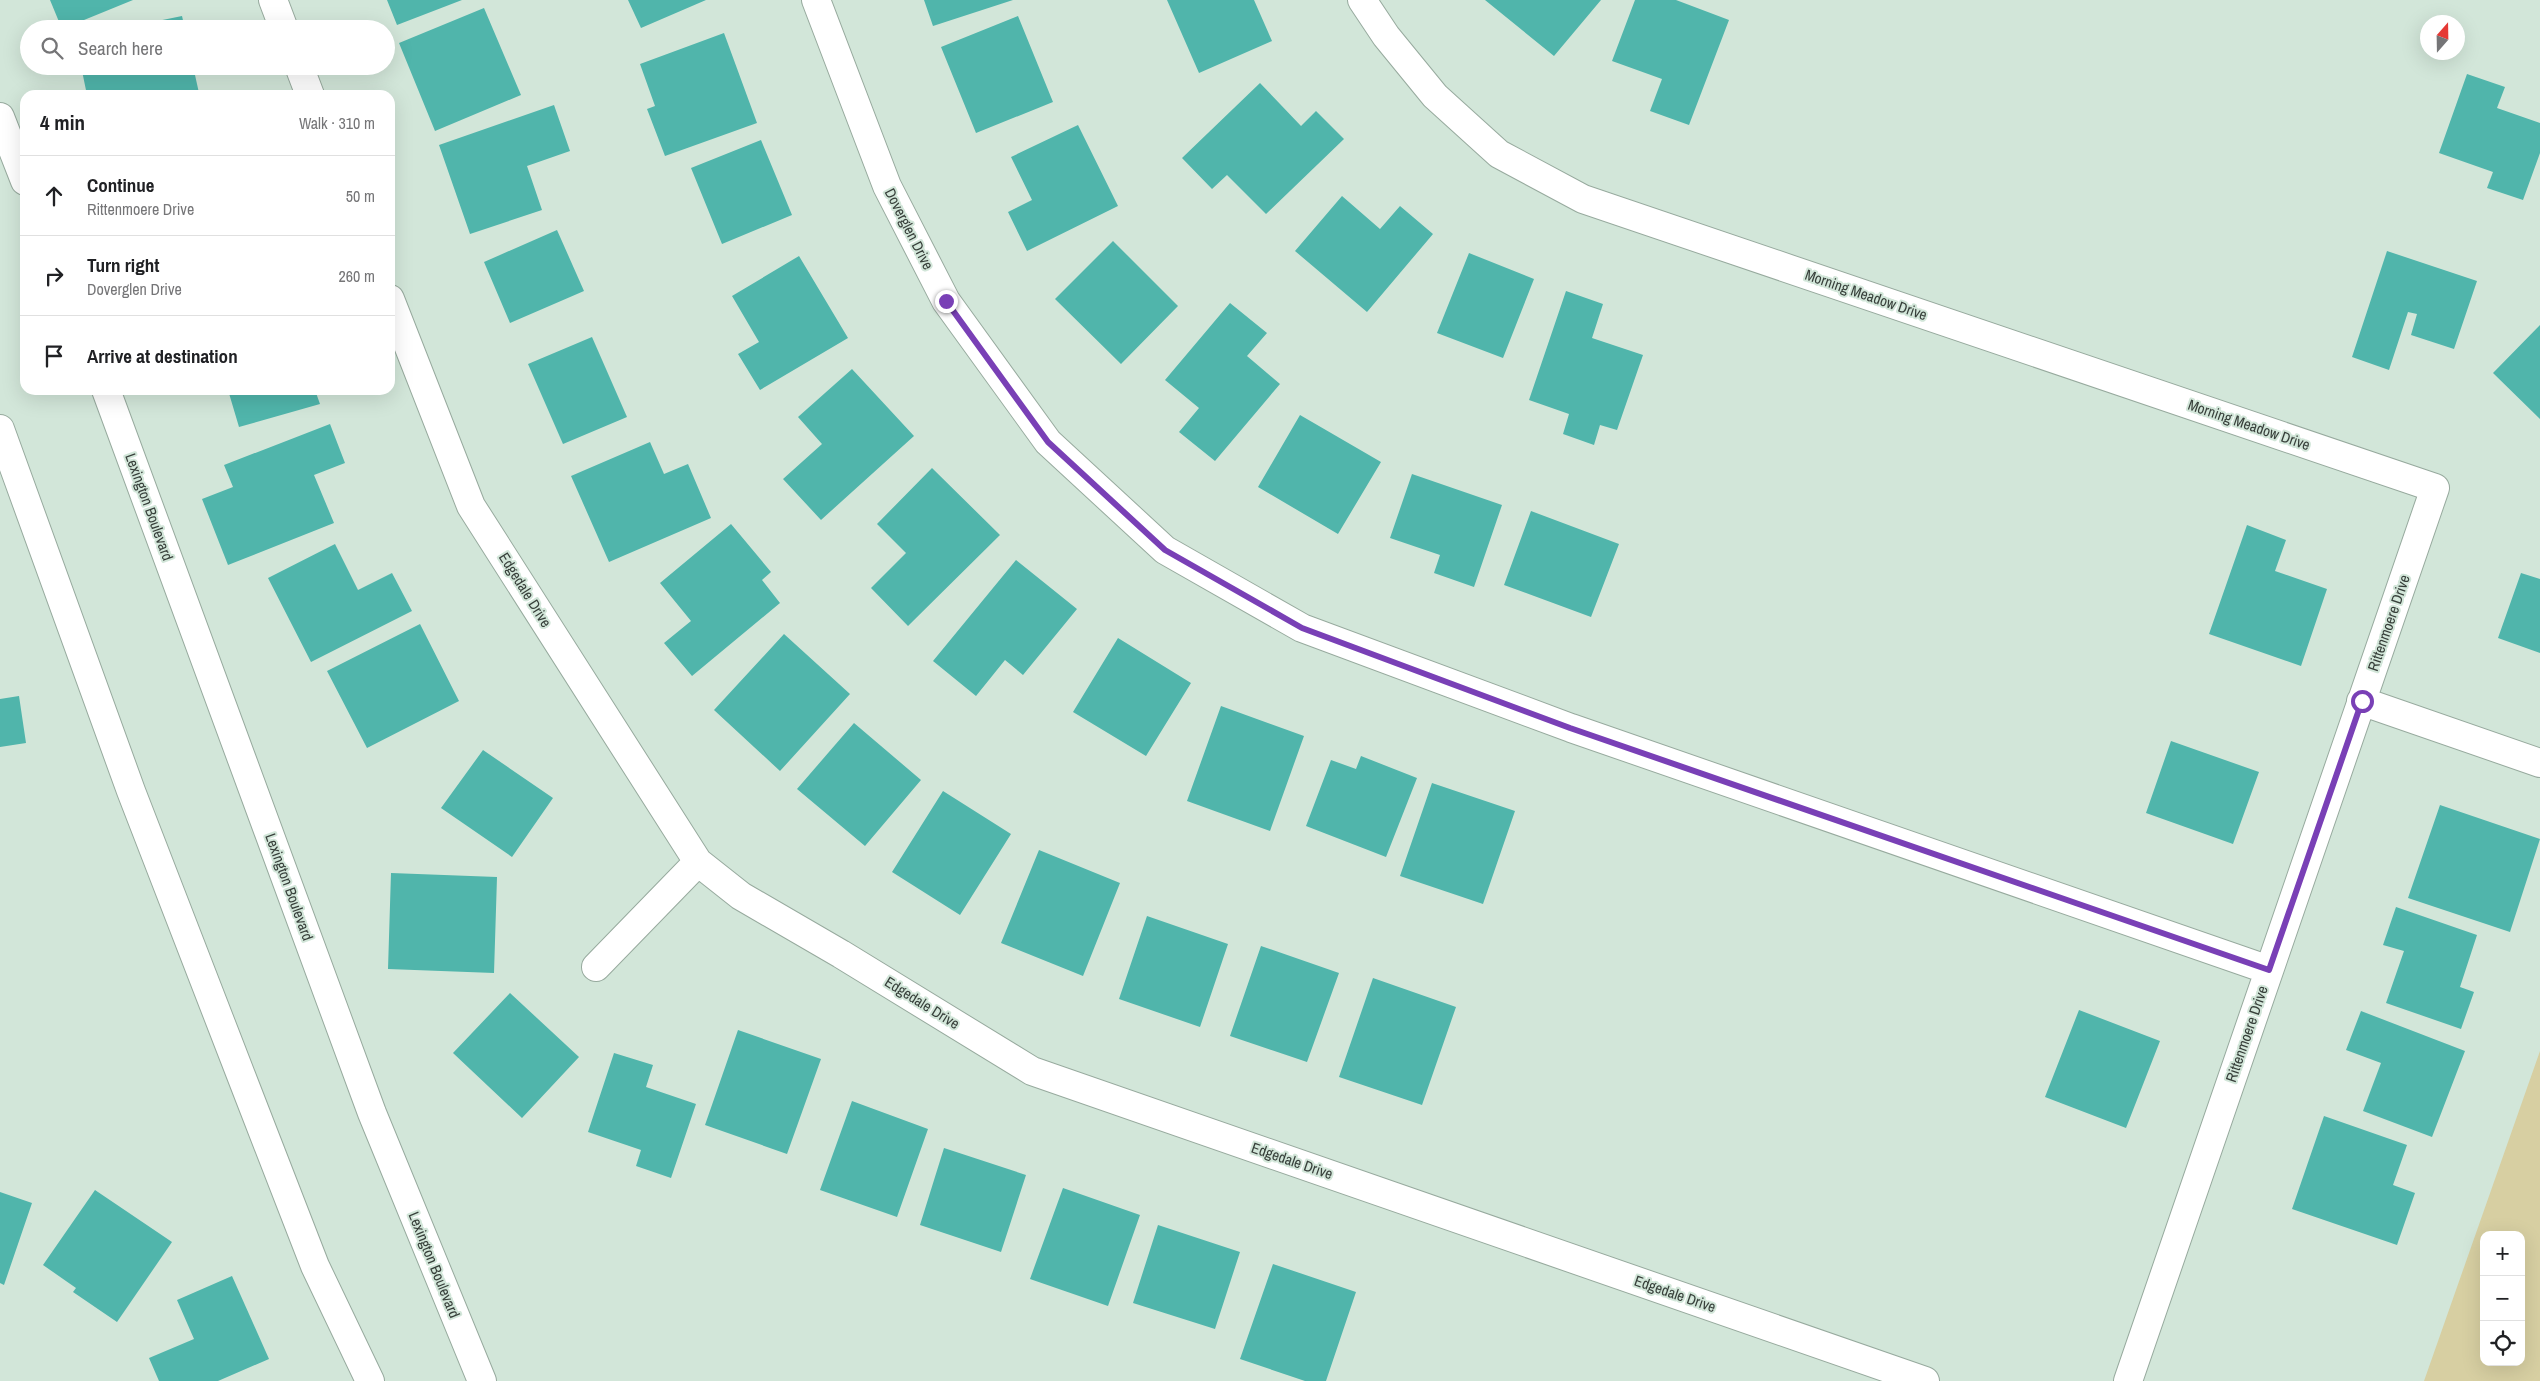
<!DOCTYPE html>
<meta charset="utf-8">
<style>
:root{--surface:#fff;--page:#f2f2f2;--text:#202124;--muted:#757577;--line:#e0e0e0}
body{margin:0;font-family:"Archivo Narrow",sans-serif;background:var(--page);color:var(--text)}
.controls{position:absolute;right:15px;bottom:15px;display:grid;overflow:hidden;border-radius:10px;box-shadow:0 5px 20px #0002}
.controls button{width:45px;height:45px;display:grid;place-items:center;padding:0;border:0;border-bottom:1px solid var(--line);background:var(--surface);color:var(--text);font:25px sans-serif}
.compass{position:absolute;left:2420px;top:15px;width:45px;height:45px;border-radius:50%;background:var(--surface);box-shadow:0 5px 20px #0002;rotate:20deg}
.stop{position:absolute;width:15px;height:15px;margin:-11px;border:4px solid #7940b6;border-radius:50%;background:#fff}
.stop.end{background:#7940b6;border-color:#fff;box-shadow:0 1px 5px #0008}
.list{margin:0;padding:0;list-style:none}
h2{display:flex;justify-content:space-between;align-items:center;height:65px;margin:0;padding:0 20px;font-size:21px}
h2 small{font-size:16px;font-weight:400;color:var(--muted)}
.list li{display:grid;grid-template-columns:32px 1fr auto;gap:15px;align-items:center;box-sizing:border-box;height:80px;padding:0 20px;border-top:1px solid var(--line)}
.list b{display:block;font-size:19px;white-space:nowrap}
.list p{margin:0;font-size:16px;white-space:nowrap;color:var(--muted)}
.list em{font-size:16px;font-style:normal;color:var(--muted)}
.icon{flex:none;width:28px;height:28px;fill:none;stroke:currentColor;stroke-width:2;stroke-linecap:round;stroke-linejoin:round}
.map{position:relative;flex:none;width:2540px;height:1381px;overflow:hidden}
.search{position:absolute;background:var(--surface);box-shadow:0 5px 20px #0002;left:20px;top:20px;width:375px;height:55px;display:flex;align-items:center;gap:12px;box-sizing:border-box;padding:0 18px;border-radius:28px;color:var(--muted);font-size:19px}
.panel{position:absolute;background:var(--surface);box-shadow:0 5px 20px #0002;left:20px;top:90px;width:375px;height:305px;border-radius:15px}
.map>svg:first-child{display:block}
.green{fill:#d7cfa2;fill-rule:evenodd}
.building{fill:#50b5ab}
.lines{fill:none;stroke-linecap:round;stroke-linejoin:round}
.street-casing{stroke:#97aa9e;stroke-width:30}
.secondary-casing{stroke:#97aa9e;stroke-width:30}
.street{stroke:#fff;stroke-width:28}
.secondary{stroke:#fff;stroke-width:28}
.route{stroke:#7940b6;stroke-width:6}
.labels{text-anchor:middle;stroke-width:4;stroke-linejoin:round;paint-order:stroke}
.street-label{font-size:15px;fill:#373f3a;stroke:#d2e6d9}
</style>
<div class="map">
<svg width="2540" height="1381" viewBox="0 0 2540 1381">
<rect width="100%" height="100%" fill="#d2e6d9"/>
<path class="green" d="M2540 1051V1381H2424ZM2484 1235H2521V1362H2484Z"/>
<path class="building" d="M50 0H133L62 29Z
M387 0H462L397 25Z
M628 0H706L641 28Z
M924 0H1013L933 26Z
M1167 0H1254L1272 41 1199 73Z
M1485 0H1601L1554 56Z
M1635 0H1676L1729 20 1689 125 1650 111 1662 79 1612 61Z
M484 8 521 95 435 131 399 43Z
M182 16 185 29H134L133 26Z
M1018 16 1053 102 976 133 941 47Z
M724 33 757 123 665 156 647 109 655 106 640 64Z
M81 66H193L199 93 189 95H87Z
M2467 74 2505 87 2497 108 2540 123V153L2523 200 2487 188 2493 172 2439 153Z
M1260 83 1301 126 1316 111 1344 139 1266 214 1227 175 1212 189 1182 158Z
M554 105 570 151 527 166 542 210 470 234 439 145Z
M1078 125 1118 206 1027 251 1008 212 1032 200 1011 157Z
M761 140 792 215 722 244 691 168Z
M1342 196 1380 229 1400 206 1433 234 1367 312 1295 251Z
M557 230 584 291 510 323 484 262Z
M1113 241 1178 306 1121 364 1055 299Z
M2387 251 2477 281 2454 349 2411 335 2417 314 2408 312 2389 370 2352 357Z
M1469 253 1534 279 1503 358 1437 333Z
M799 256 848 338 760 390 738 354 759 342 732 296Z
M1566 291 1603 304 1592 338 1643 355 1617 430 1600 425 1594 445 1563 434 1569 414 1529 400Z
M1230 303 1267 333 1247 356 1280 384 1215 461 1179 432 1199 408 1165 380Z
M2540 325V419L2493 373Z
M592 337 627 417 563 444 528 364Z
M852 369 914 436 821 520 783 479 822 444 798 417Z
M228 390H315L320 404 239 427Z
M1300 415 1381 462 1338 534 1258 487Z
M330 424 345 463 314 475 334 523 228 565 202 499 233 487 224 465Z
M650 442 664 474 688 464 711 518 609 562 571 476Z
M932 468 1000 535 908 626 871 588 906 553 877 524Z
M1412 474 1502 505 1474 587 1434 573 1440 555 1390 538Z
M1531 511 1619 544 1591 617 1504 585Z
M731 524 771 572 762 580 780 603 692 676 664 643 691 621 660 583Z
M2247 525 2286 540 2275 571 2327 589 2301 666 2209 634Z
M335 544 358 590 392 573 412 611 311 662 268 578Z
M1016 560 1077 609 1023 675 1005 660 976 696 933 661Z
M2521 573 2540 579V653L2498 638Z
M420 624 459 701 367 748 327 671Z
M784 634 850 694 780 771 714 710Z
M1118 638 1191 683 1146 756 1073 712Z
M19 696 26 743 0 747V699Z
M1221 706 1304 736 1270 831 1187 801Z
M854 723 921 780 865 846 797 789Z
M2171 741 2259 772 2233 844 2146 813Z
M483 750 553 798 512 857 441 808Z
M1361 756 1417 778 1386 857 1306 826 1331 760 1356 769Z
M1432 783 1515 811 1483 904 1400 876Z
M943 791 1011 834 960 915 892 872Z
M2440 805 2540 839 2510 932 2408 898Z
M1039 850 1120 883 1083 976 1001 943Z
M391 873 497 877 494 973 388 969Z
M2396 907 2477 935 2460 987 2474 992 2461 1029 2386 1003 2404 951 2383 945Z
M1147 916 1228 944 1200 1027 1119 999Z
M1261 946 1339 973 1307 1062 1230 1036Z
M1373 978 1456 1007 1422 1105 1339 1077Z
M510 993 579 1057 522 1118 453 1053Z
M2079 1010 2160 1041 2126 1128 2045 1097Z
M2361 1011 2465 1051 2432 1137 2363 1111 2381 1063 2346 1050Z
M738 1030 821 1059 787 1154 705 1125Z
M614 1053 653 1065 646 1087 696 1104 671 1178 636 1166 641 1150 588 1132Z
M852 1101 928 1129 897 1217 820 1190Z
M2324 1116 2407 1145 2393 1185 2415 1193 2397 1245 2292 1209Z
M944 1148 1026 1175 1001 1252 920 1225Z
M1063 1188 1140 1215 1108 1306 1030 1279Z
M95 1190 172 1242 117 1322 73 1292 76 1288 43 1265Z
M0 1192 32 1203 4 1285 0 1283Z
M1158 1225 1240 1252 1215 1329 1133 1303Z
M1273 1264 1356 1292 1326 1381H1305L1240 1359Z
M232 1276 269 1359 218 1381H159L149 1358 194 1339 177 1300Z"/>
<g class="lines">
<defs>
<path id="street" d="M273 0 284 29
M816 0 887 186 946 301 1048 442 1165 550 1302 628 1571 728 2269 970
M1362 0 1386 36 1435 96 1499 154 1583 199 2435 488 2128 1381
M299 66 310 95
M390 299 471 506 698 862 741 896 841 954 1032 1071 1925 1381
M2361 701 2540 763
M596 967 698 862"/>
<path id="secondary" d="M0 117 25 181
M106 390 372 1113 482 1381
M0 429 131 791 244 1083 315 1266 370 1381"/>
</defs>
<use href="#street" class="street-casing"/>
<use href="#secondary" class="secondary-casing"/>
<use href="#street" class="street"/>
<use href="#secondary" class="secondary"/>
</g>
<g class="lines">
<path class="route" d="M946 301 1048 442 1165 550 1302 628 1570 728 2269 970 2362 701"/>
</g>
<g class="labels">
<g class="street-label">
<text transform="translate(909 229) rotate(63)" y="5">Doverglen Drive</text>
<text transform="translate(1866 295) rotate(19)" y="5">Morning Meadow Drive</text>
<text transform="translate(2249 425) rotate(19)" y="5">Morning Meadow Drive</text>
<text transform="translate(149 507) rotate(70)" y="5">Lexington Boulevard</text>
<text transform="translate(525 590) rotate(58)" y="5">Edgedale Drive</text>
<text transform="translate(2389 623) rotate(-71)" y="5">Rittenmoere Drive</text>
<text transform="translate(289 887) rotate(70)" y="5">Lexington Boulevard</text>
<text transform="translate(922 1003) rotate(32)" y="5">Edgedale Drive</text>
<text transform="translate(2247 1034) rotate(-71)" y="5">Rittenmoere Drive</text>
<text transform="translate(1292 1161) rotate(19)" y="5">Edgedale Drive</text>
<text transform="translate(434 1265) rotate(68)" y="5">Lexington Boulevard</text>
<text transform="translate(1675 1294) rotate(19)" y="5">Edgedale Drive</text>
</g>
</g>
</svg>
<div class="controls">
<button>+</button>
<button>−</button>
<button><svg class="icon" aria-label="locate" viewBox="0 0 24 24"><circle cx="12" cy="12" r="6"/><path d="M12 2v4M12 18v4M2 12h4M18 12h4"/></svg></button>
</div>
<svg class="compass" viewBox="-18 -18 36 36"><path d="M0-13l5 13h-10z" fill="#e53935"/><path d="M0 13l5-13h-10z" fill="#757577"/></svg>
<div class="stop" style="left:2362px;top:701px"></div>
<div class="stop end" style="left:946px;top:301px"></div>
<div class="search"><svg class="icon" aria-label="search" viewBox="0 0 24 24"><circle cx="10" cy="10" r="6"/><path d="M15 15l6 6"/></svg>Search here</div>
<section class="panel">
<h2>4 min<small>Walk · 310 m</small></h2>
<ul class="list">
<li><svg class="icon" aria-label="ahead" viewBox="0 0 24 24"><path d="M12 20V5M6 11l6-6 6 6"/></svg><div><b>Continue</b><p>Rittenmoere Drive</p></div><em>50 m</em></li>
<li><svg class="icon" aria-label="right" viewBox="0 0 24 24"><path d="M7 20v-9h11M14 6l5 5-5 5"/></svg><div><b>Turn right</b><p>Doverglen Drive</p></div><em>260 m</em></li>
<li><svg class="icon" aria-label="arrive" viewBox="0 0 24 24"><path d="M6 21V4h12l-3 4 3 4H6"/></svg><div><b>Arrive at destination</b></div></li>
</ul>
</section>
</div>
